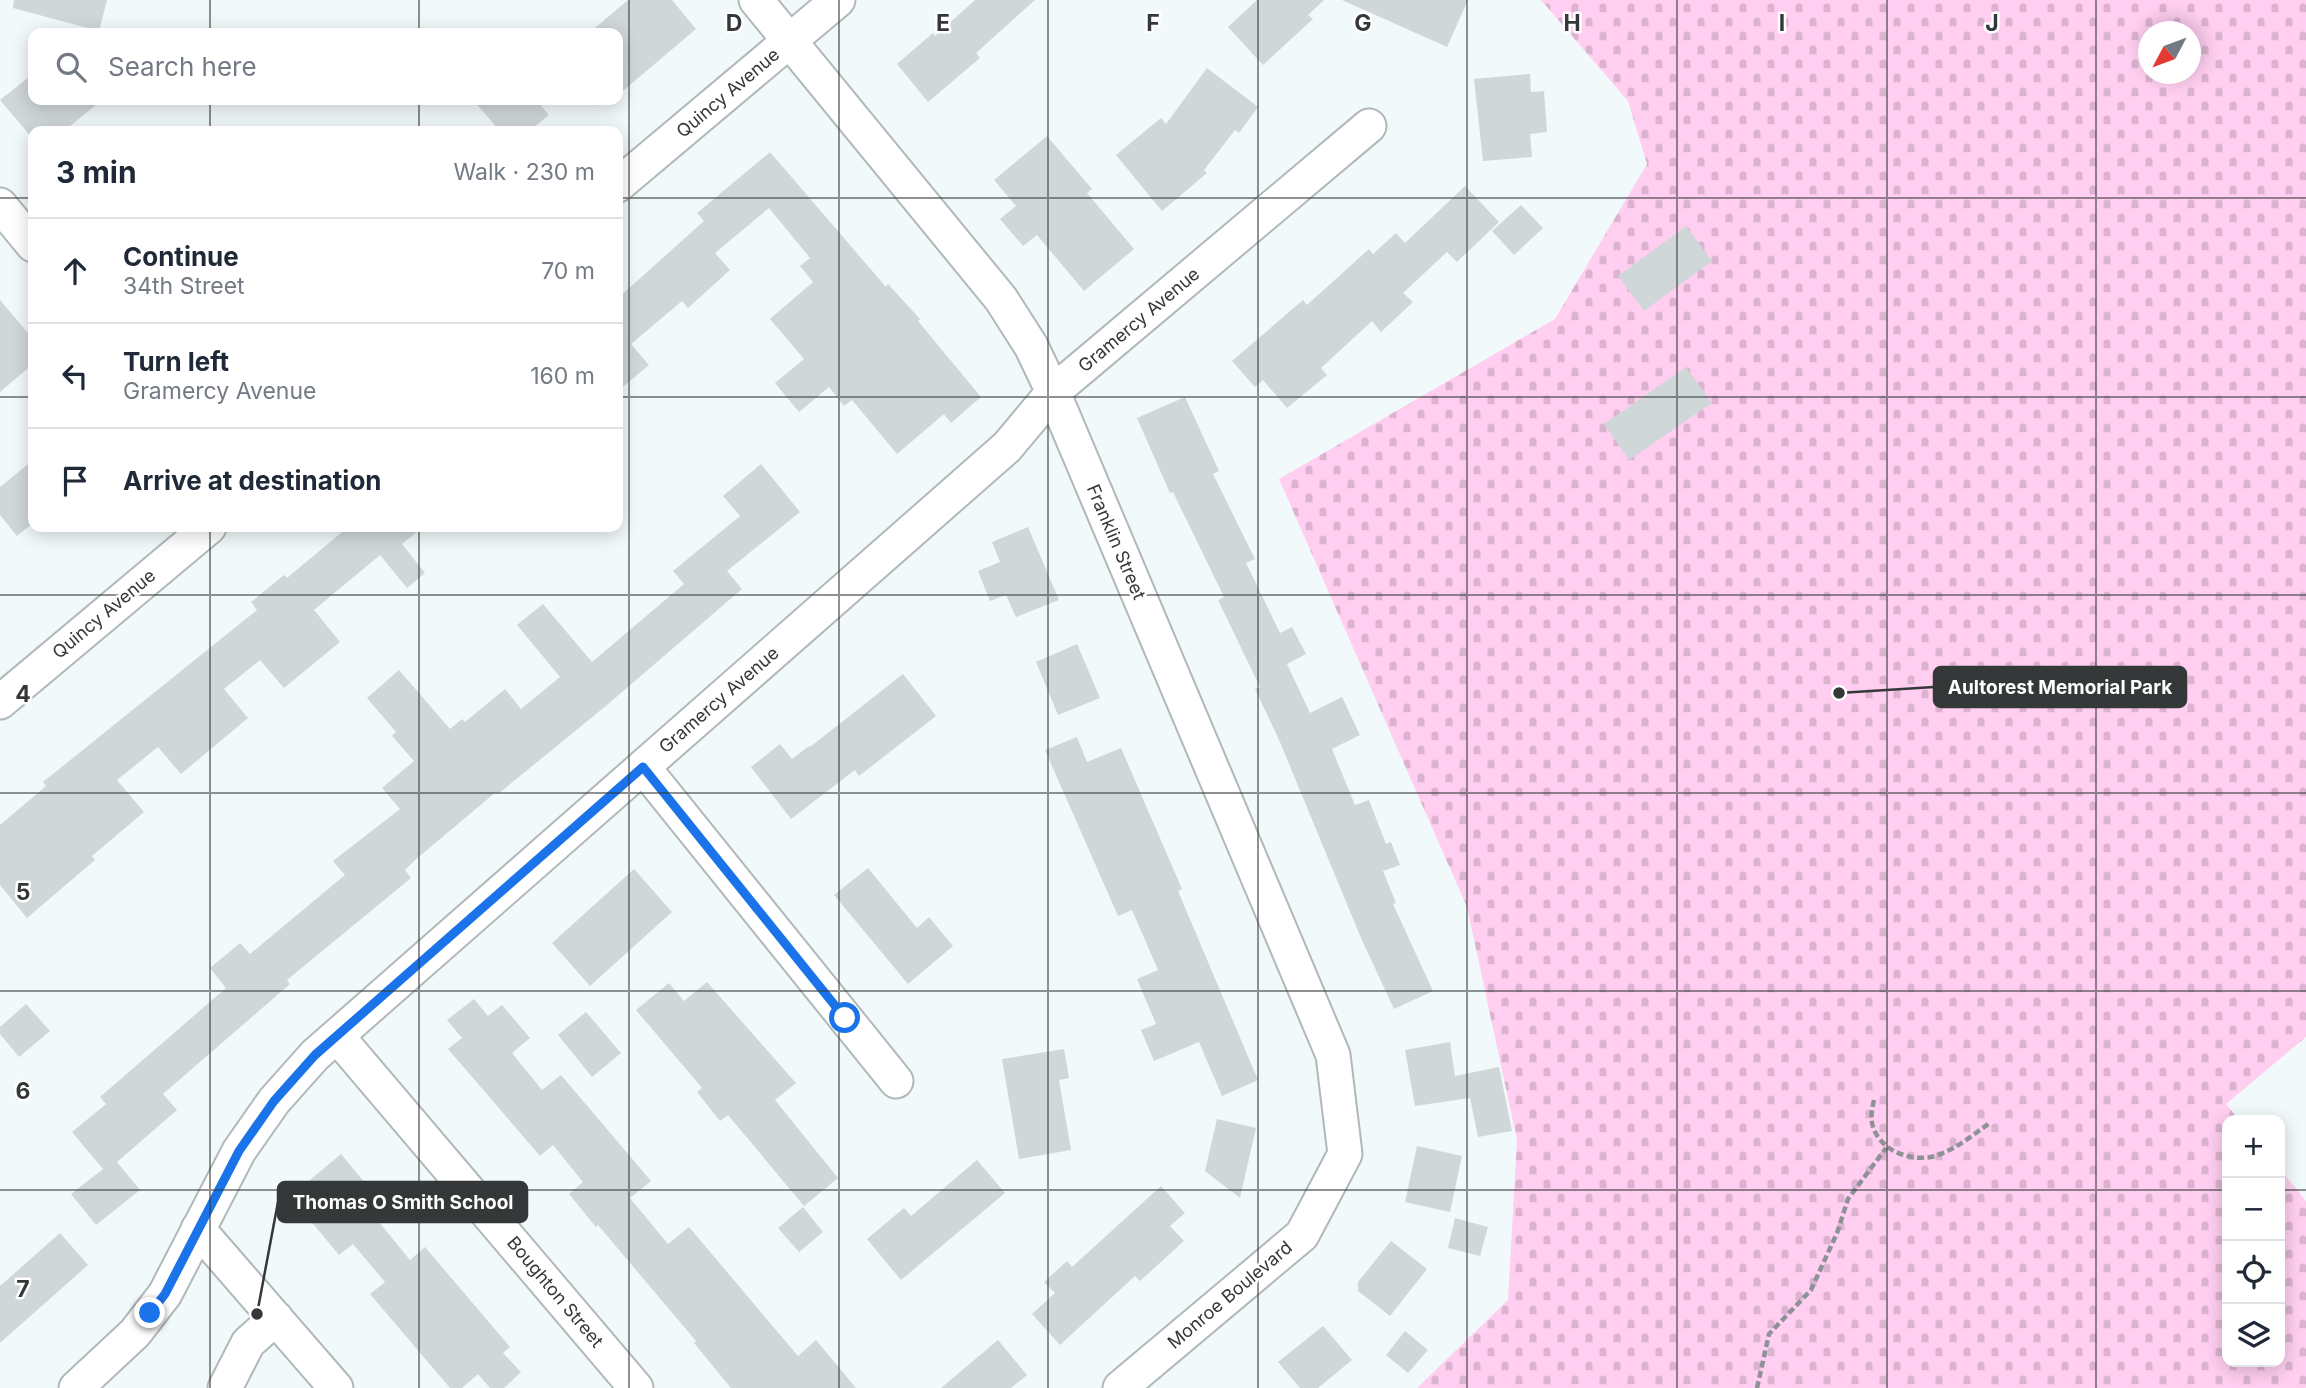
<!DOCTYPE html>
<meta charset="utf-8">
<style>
:root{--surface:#fff;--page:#f2f2f3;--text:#1f2937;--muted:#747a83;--line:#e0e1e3}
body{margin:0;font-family:Inter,sans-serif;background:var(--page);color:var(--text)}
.controls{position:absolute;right:21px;bottom:21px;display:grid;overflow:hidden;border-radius:14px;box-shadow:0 4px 18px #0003}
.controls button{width:63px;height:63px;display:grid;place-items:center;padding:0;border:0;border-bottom:2px solid var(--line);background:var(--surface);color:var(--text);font:35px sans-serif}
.compass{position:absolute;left:2138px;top:21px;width:63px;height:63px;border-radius:50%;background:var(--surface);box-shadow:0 4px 18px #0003;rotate:229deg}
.stop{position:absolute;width:21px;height:21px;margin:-16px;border:5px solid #1a73e8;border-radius:50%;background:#fff}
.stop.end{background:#1a73e8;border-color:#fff;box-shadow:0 2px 7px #0008}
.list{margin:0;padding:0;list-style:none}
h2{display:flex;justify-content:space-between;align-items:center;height:91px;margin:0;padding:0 28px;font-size:30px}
h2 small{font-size:23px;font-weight:400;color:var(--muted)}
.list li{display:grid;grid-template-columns:46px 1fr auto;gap:21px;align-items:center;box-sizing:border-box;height:105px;padding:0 28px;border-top:2px solid var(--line)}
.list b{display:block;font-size:26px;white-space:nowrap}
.list p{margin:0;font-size:23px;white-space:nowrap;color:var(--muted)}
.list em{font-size:23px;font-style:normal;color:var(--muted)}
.icon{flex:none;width:38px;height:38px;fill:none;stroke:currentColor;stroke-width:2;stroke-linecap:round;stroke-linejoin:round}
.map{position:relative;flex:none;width:2306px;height:1388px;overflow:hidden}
.search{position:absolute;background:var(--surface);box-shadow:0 4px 18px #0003;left:28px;top:28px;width:595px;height:77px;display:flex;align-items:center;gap:18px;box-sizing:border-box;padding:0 24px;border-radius:14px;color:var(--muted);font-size:26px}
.panel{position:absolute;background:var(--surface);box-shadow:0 4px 18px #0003;left:28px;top:126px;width:595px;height:406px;border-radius:14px}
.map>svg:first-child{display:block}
.cemetery{fill:url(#cemetery-stones);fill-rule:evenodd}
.building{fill:#d0d7d9}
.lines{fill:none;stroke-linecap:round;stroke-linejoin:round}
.minor-casing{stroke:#b1b8ba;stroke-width:37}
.path{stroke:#8d9294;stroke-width:4.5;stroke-dasharray:7 3.5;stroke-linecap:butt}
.minor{stroke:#fff;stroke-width:33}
.route{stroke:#1a73e8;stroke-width:9}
.grid{fill:none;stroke:#353839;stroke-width:2;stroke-opacity:0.55}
.labels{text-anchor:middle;stroke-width:5;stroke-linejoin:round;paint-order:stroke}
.street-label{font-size:18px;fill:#353839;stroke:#fff}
.grid-label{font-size:23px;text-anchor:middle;font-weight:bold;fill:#353839;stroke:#fff;stroke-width:5;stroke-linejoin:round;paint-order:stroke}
.leader{fill:none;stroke:#353839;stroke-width:2.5}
.callout-dot{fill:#353839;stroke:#fff;stroke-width:2.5}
.callout{fill:#353839;stroke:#353839;stroke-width:2.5}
.callout-label{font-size:19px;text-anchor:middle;font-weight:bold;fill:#fff}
</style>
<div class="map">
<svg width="2306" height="1388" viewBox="0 0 2306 1388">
<defs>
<pattern id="cemetery-stones" width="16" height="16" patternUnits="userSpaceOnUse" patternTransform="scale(1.75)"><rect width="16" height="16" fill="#ffcef0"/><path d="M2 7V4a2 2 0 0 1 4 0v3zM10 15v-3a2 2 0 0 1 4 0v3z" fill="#dbb2cf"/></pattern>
</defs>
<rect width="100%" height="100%" fill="#f2f9fb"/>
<path class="cemetery" d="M1541 0H2306V1037L2226 1104 2239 1120H2227V1362H2280V1169L2306 1201V1388H1417L1508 1300 1517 1140 1467 907 1279 479 1555 319 1647 164 1628 101ZM2148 32H2190V74H2148Z"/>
<path class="building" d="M14 0H107L99 31 13 8Z
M628 0H672L696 29 618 95V33H589Z
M975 0H1035L976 53 980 58 928 102 897 64 933 33 935 36Z
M1257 0H1324L1308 15 1313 19 1263 65 1228 27Z
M1342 0H1468L1447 47Z
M1207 68 1258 107 1239 133 1235 130 1204 170 1207 173 1162 211 1116 155 1161 118 1166 124Z
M33 74V100H102L64 131H33V139L0 100Z
M1530 74 1531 92 1544 91 1547 132 1530 134 1532 157 1483 161 1474 79Z
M473 100H536L549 115 529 131H500Z
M1047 136 1092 189 1087 193 1134 249 1084 291 1037 235 1023 246 1000 219 1016 206 994 180Z
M770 152 886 287 888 284 920 319 918 321 981 397 951 423 944 414 897 454 852 400 844 406 829 387 799 412 775 383 804 359 770 319 813 282 800 266 810 258 769 208 715 253 730 270 688 308 682 301 631 344 649 365 618 391V298L704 221 697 213Z
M1465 186 1499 222 1457 262 1447 252 1403 293 1413 302 1381 332 1372 321 1321 368 1327 375 1287 408 1263 380 1255 387 1232 361 1303 300 1307 305 1369 249 1373 254 1396 233 1405 243Z
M1521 205 1543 228 1514 255 1492 231Z
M1686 226 1712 261 1644 311 1618 276Z
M0 300 33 339V364L0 392Z
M1686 367 1712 403 1629 460 1604 424Z
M1185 397 1219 471 1213 474 1255 559 1246 563 1280 633 1292 627 1306 654 1287 664 1310 713 1342 697 1360 735 1332 749 1355 805 1369 800 1386 844 1391 842 1400 865 1383 871 1396 903 1393 904 1433 991 1394 1009 1361 938 1280 742 1255 689 1260 687 1218 600 1224 597 1173 492 1170 493 1137 418Z
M33 460V523L17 536 0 515V487Z
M761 464 800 512 727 571 742 589 607 705 498 794 496 792 415 860 405 870 411 878 287 980 290 984 163 1094 177 1110 117 1162 140 1190 96 1225 71 1194 103 1169 72 1132 106 1104 100 1097 226 988 210 968 240 943 250 954 345 875 333 861 400 809 382 788 414 761 392 736 396 732 367 698 399 670 450 729 462 719 465 722 505 689 521 709 560 677 517 625 543 604 592 662 684 584 673 571 740 516 723 496Z
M348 527H423L402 544 425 573 407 588 380 555 314 610 340 642 284 688 260 660 224 689 248 718 181 774 158 747 117 780 144 812 92 856 95 860 27 918 0 885V825L46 786 43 782 257 610 251 602 284 575 287 578Z
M1028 527 1059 600 1016 617 1006 595 990 601 978 571 1000 562 992 542Z
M1077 644 1100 698 1058 715 1036 662Z
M903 674 936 716 859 776 855 770 791 819 751 767 780 744 792 759 809 746 810 747Z
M1077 737 1087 762 1121 748 1182 889 1178 891 1258 1080 1222 1096 1199 1042 1154 1061 1141 1030 1156 1024 1137 979 1158 970 1132 910 1118 916 1045 750Z
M868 868 917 928 929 917 953 946 908 984 834 895Z
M634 869 672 912 590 986 552 943Z
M707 982 796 1083 775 1100 838 1178 804 1206 728 1115 720 1121 697 1092 702 1088 636 1010 669 983 684 1001Z
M474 999 488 1016 502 1005 530 1038 512 1053 542 1090 561 1075 651 1181 630 1198 668 1244 689 1227 798 1356 816 1340 856 1388H731L694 1343 696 1341 598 1225 596 1227 569 1194 583 1182 553 1145 540 1156 448 1049 462 1038 447 1020Z
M26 1004 50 1031 19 1057 0 1034V1027Z
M586 1012 621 1053 592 1077 558 1035Z
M1450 1042 1455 1076 1499 1067 1512 1131 1478 1137 1470 1098 1415 1106 1405 1050Z
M1064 1049 1069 1078 1059 1080 1071 1150 1019 1159 1002 1059Z
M1217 1119 1256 1128 1240 1198 1205 1171Z
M1417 1146 1462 1156 1450 1212 1405 1202Z
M341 1154 390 1213 379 1222 410 1260 425 1247 510 1347 503 1353 521 1372 504 1388H490L478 1374 462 1388H450L370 1294 385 1282 353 1244 339 1255 309 1219 329 1203 310 1180Z
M977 1160 1005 1193 901 1280 867 1239 904 1208 911 1216Z
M1161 1186 1185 1213 1170 1226 1184 1241 1140 1281 1135 1276 1060 1345 1032 1314 1055 1293 1044 1282 1067 1261 1072 1267Z
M803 1207 823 1232 799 1252 778 1228Z
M1455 1218 1488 1227 1480 1256 1448 1248Z
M60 1233 88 1265 0 1343V1286Z
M1391 1241 1427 1269 1390 1316 1358 1291V1282Z
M1323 1326 1352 1360 1318 1388H1300L1278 1362Z
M1405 1331 1428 1350 1408 1373 1386 1355Z
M998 1340 1027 1375 1011 1388H941Z"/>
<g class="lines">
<defs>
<path id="minor" d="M756 0 1001 299 1031 346 1053 392 1333 1055 1345 1154 1302 1235 1120 1388
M618 185 838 0
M0 205 33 245
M0 702 209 527
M643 767 896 1081
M337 1036 636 1388
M198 1229 336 1388
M76 1388 135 1333 165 1294 239 1151 274 1101 315 1055 1007 447 1053 392 1369 126
M225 1388 248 1343 276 1318"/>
</defs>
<use href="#minor" class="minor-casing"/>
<path class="path" d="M1874 1100C1872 1109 1870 1118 1873 1127 1882 1154 1919 1165 1943 1153 1960 1146 1975 1133 1990 1123
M1757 1388 1769 1334 1811 1290 1837 1233 1848 1199 1886 1148"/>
<use href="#minor" class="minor"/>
</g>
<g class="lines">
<path class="route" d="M150 1313 165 1294 239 1151 274 1101 315 1055 643 767 845 1018"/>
</g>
<path class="grid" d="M210 0V33M419 0V33M629 0V1388M839 0V1388M1048 0V1388M1258 0V1388M1467 0V1388M1677 0V1388M1887 0V1388M2096 0V1388M210 100V131M419 100V131M0 198H33M618 198H2306M0 397H33M618 397H2306M210 527V1388M419 527V1388M0 595H2306M0 793H2306M0 991H2306M0 1190H2227M2280 1190H2306"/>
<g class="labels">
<g class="street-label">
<text transform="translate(728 93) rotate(-40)" y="6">Quincy Avenue</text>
<text transform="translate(1139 320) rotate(-40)" y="6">Gramercy Avenue</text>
<text transform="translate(1116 542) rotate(67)" y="6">Franklin Street</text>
<text transform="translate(104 614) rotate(-40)" y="6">Quincy Avenue</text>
<text transform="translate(719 700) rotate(-41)" y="6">Gramercy Avenue</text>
<text transform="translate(555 1292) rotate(50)" y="6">Boughton Street</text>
<text transform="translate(1230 1295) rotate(-40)" y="6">Monroe Boulevard</text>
</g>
</g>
<g class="grid-label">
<text x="734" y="31">D</text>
<text x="943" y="31">E</text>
<text x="1153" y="31">F</text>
<text x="1363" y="31">G</text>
<text x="1572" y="31">H</text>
<text x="1782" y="31">I</text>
<text x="1992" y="31">J</text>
<text x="23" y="702">4</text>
<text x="23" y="900">5</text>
<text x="23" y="1099">6</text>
<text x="23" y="1297">7</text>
</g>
<path class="leader" d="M1839 693L1934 687M257 1314L278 1202"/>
<g class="callout-dot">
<circle cx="1839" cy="693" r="7"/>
<circle cx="257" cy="1314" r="7"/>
</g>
<g class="callout">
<rect x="1934" y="667" width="252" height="40" rx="7"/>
<rect x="278" y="1182" width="249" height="40" rx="7"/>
</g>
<g class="callout-label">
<text x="2060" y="694">Aultorest Memorial Park</text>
<text x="403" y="1209">Thomas O Smith School</text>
</g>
</svg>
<div class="controls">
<button>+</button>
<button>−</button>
<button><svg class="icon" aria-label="locate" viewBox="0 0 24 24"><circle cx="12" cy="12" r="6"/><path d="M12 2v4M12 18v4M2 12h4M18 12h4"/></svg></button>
<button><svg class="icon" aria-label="layers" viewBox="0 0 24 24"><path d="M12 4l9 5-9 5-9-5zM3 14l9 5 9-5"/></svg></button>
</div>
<svg class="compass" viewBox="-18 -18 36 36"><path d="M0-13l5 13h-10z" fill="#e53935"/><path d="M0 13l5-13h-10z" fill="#747a83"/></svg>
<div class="stop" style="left:845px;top:1018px"></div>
<div class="stop end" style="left:150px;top:1313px"></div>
<div class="search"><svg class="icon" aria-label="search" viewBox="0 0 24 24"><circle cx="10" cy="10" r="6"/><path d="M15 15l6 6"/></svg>Search here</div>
<section class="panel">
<h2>3 min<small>Walk · 230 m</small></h2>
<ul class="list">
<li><svg class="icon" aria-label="ahead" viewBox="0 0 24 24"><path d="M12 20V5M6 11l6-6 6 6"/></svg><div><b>Continue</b><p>34th Street</p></div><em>70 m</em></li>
<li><svg class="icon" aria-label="left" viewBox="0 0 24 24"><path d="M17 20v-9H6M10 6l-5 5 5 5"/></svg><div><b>Turn left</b><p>Gramercy Avenue</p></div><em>160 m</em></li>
<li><svg class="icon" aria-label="arrive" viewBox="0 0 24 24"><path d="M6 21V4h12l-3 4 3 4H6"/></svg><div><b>Arrive at destination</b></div></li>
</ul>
</section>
</div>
